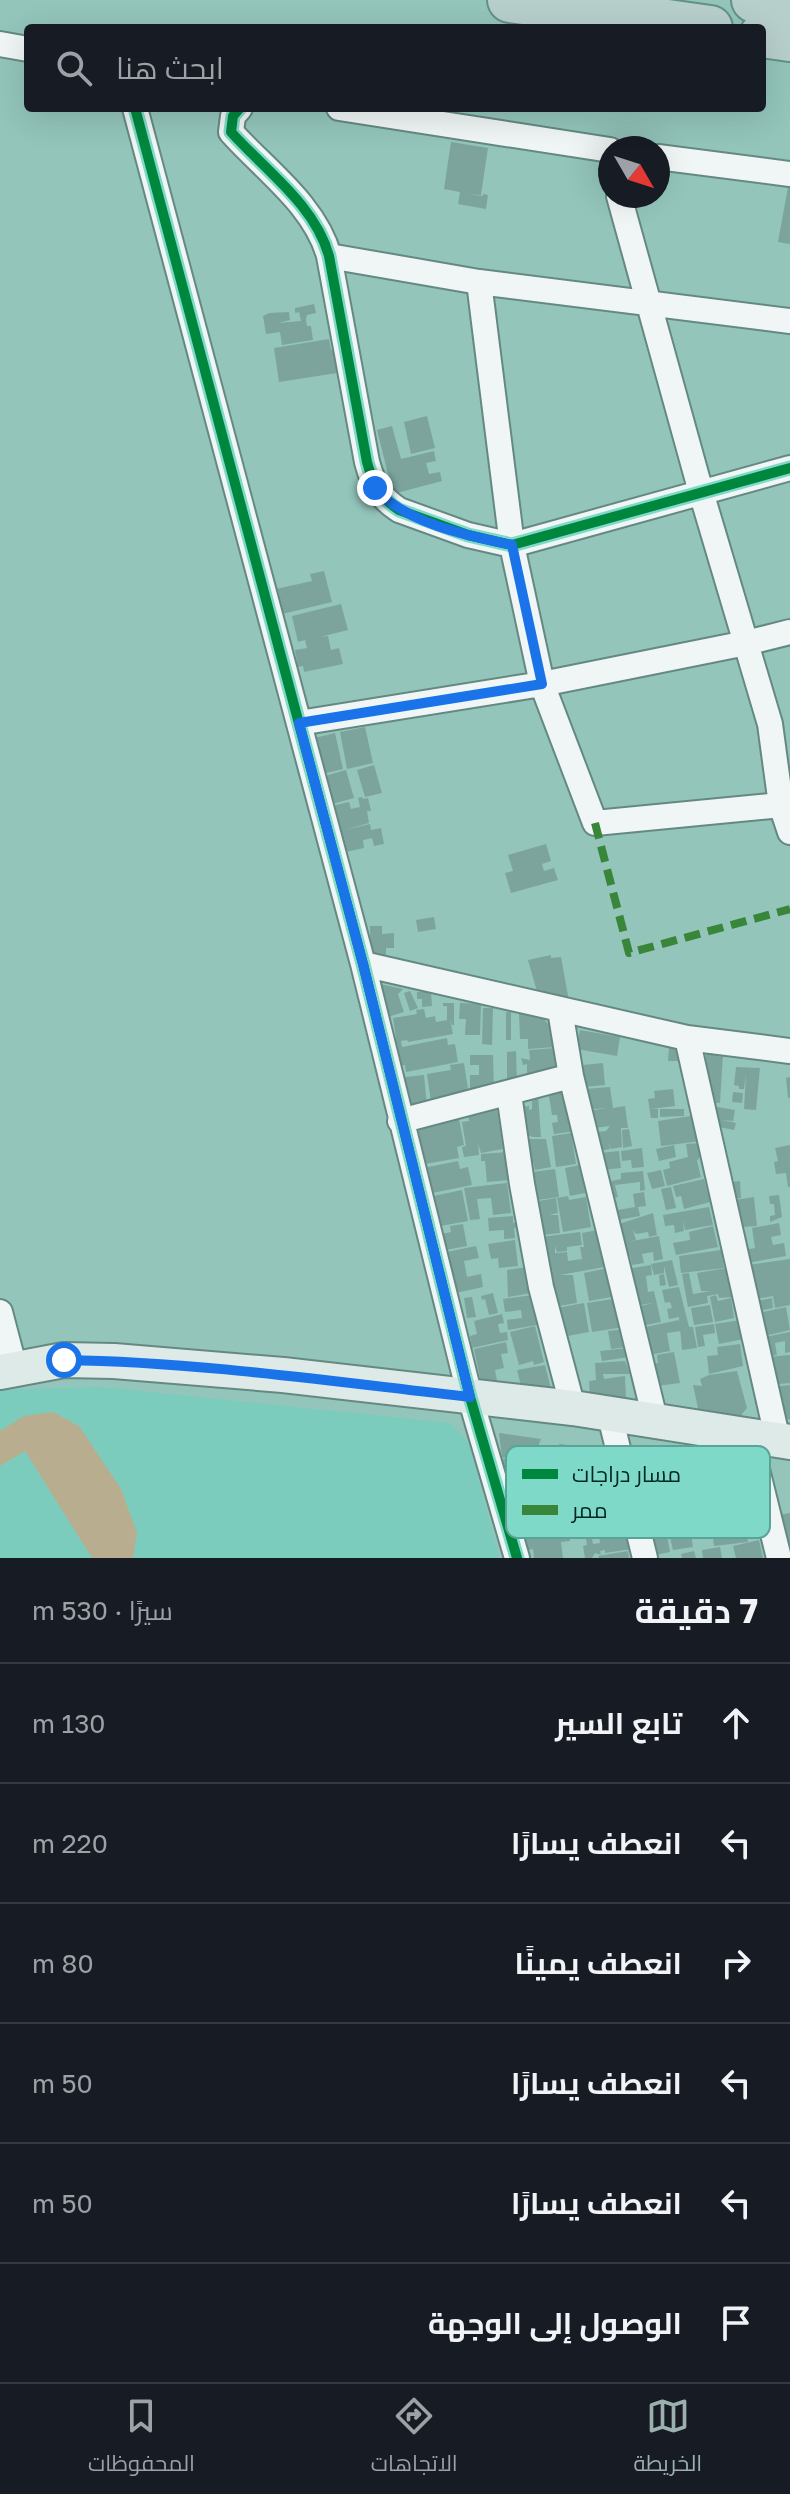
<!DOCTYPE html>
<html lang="ar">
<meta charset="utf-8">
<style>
:root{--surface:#171b24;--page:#242831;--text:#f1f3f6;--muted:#9ea1a6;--line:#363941;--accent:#9cb0ae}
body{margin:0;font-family:"Golos Text",Cairo,sans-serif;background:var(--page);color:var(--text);direction:rtl}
.compass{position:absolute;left:598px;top:136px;width:72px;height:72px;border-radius:50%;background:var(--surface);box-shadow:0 8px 32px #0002;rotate:129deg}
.stop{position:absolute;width:24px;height:24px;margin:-18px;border:6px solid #1a73e8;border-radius:50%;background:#fff}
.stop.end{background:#1a73e8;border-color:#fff;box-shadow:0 2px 8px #0008}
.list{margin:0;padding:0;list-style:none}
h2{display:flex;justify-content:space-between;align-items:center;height:104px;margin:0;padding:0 32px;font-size:34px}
h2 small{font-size:26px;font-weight:400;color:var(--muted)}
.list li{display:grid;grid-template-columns:52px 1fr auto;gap:24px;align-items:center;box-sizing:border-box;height:120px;padding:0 32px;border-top:2px solid var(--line)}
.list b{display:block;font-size:30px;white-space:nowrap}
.list em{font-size:26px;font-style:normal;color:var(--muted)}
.icon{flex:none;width:44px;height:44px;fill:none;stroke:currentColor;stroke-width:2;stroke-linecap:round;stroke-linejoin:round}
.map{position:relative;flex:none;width:790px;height:1558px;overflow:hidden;direction:ltr}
.search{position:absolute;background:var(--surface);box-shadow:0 8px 32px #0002;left:24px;right:24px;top:24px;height:88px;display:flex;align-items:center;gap:20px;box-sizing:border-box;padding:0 28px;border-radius:8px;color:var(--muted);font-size:30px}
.sheet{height:824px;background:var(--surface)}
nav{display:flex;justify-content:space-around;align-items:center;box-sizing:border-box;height:112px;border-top:2px solid var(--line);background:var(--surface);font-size:22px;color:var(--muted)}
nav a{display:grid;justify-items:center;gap:4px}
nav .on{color:var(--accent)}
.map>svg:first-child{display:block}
.built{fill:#7cccbd}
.green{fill:#b8ae8f}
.building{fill:#7ca49d}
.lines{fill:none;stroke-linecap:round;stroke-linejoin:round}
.street-casing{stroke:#658982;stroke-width:28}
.secondary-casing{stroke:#658982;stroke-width:38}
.highway-casing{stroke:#649088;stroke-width:48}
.street{stroke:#eff6f5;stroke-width:24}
.secondary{stroke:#deeae8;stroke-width:34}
.highway{stroke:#b7cfcb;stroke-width:44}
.quiet{stroke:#39863a;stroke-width:8;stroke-dasharray:16 8;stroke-linecap:butt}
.cycleway-casing{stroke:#7fd9c8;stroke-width:15}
.cycleway{stroke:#00873e;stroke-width:10}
.route{stroke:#1a73e8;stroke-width:10}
.key{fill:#7fd9c8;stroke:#59a496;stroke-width:2}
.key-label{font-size:22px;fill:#002721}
</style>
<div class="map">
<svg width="790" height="1558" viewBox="0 0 790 1558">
<rect width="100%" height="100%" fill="#93c5bb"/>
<path class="built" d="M100 1387 450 1423 469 1443 499 1558H0V1390Z"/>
<path class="green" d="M53 1412 79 1426 121 1489 137 1533 133 1558H92L25 1451 0 1466V1431L24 1416Z"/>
<path class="building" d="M451 142 488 148 481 195 468 194 483 196V194L488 195 486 209 458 204 460 192 444 189Z
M788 187H790V244L778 242Z
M314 304 316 313 307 315 306 320 307 326H311L313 340 282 345 280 332 266 334 263 316 269 313 289 312 290 320 278 323 301 321 299 312 295 313V308Z
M329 339 331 350 335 349 337 373 279 382 274 348Z
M427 416 435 448 411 454 404 422Z
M392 426 401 459 434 451 436 461 426 463 429 474 440 472 442 481 393 494 377 430Z
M324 571 332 602 282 614 276 589 312 581 310 574Z
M341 604 348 630 320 637 328 636 331 650 339 648 343 664 304 672 303 666 298 667 295 650 307 648 305 640 298 642 292 616Z
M365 727 373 763 347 769 340 732Z
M335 733 343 769 322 774 314 738Z
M374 765 382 793 365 797 357 770Z
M346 770 354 798 332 804 325 776Z
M362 797 363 799 368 798 371 811H367L369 823 345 830 370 824 371 830 381 828 384 844 374 846 372 838 363 840 364 848 336 854 323 808 349 802 351 809 360 807 358 798Z
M546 844 551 861 542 864 544 871 554 868 558 880 511 893 505 873 513 871 508 855Z
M434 917 436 929 418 932 416 920Z
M370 926H382V934L394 933V948H386V959L371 965Z
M551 955V958L561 957 569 1001 538 995 528 960Z
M380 984 403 989 398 994 404 1012 388 1017Z
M410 991 418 1008 410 1011 404 993Z
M431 991 432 1006 422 1007V999H417V992Z
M443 1003H454V1025H452L450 1019 453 1034 408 1042 407 1040 401 1041 402 1047 447 1038 448 1045 455 1044 458 1062 406 1072 405 1065 394 1067 392 1038H396L393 1018 417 1014 416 1010 424 1009 426 1018 435 1016 436 1022 447 1020V1006H443Z
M460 1003 481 1004 480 1035H465L466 1019H459Z
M483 1008H493L492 1045 482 1044Z
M506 1012H511V1040H506Z
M519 1013 543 1018 554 1031 556 1047 528 1049V1039H520Z
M580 1030 620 1037 617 1056 576 1049Z
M669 1047H682L681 1061H668Z
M556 1048 560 1070 527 1082V1064L523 1065 521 1058 530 1060 529 1050Z
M516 1051 517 1085H507V1052Z
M706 1054 723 1055 720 1103 704 1102Z
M470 1055H493L494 1091 470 1092V1075H479V1065H470Z
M464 1063 469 1096 431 1102 427 1074 451 1070 450 1065Z
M603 1063 605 1085 583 1087 573 1066Z
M736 1067 760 1068 756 1110 744 1109 746 1074 744 1089H739V1086L734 1085Z
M424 1075 427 1106 408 1107 405 1077Z
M790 1077V1098H788L786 1078Z
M570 1087 576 1131 554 1134 552 1123 558 1122 557 1115H552L548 1090Z
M610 1087 613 1108 625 1106 628 1128H621L622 1147 611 1149 609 1143 610 1149 600 1151 597 1132 606 1131 610 1126 586 1129 584 1112 606 1108 587 1110 584 1089Z
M673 1089 675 1106 651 1109H658V1118H651L648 1099 655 1098 654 1091Z
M733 1092 743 1093 742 1103 732 1102Z
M538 1094 541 1137H533L527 1135 526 1120 514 1121 513 1108 529 1106V1110L532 1109V1098Z
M496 1103 503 1149 481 1153 478 1144 479 1155 464 1157 462 1147 466 1146 462 1122 469 1121 467 1108Z
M700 1104 735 1110 733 1121 722 1120 736 1123 734 1130 708 1125Z
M660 1109H684V1116L660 1117Z
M458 1114 464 1145 457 1147 459 1158 425 1164 417 1122Z
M698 1115 701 1141 661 1146 658 1121Z
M629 1129 632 1146 623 1148 622 1130Z
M571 1133 576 1164 556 1167 552 1136Z
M524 1139H546L551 1167 535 1170 533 1162 522 1165Z
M700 1143 701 1155 697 1161 701 1177 667 1186 663 1170 670 1168 669 1162 688 1157 686 1144Z
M674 1145 676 1157 659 1161 656 1149Z
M790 1145V1187H788L786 1173 776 1174 774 1162 778 1161 775 1148Z
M642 1148 644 1167 632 1168 631 1160 622 1161 621 1151Z
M619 1151 621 1168 601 1170 600 1153Z
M508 1152 511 1180 487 1182 485 1161H481V1154Z
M458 1161 460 1169 468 1167 472 1185 427 1194 423 1168Z
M580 1165 585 1193 570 1196 565 1168Z
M555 1169 559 1197 530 1201 526 1173Z
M661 1170 665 1186 652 1189 647 1173Z
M643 1171 645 1190 640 1191V1182L615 1185 618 1197 610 1199 607 1182 621 1179V1173Z
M704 1179 710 1202 684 1209 681 1196 676 1197 673 1186Z
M740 1181 741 1198 726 1199 725 1183Z
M507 1183 511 1213 493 1215 491 1198 477 1199 480 1219 470 1220 464 1188Z
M671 1187 676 1208 666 1210 661 1189Z
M462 1190 468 1221 435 1227 429 1197Z
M644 1192 646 1206 638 1207 640 1216 612 1221 613 1226 653 1213 657 1235 649 1237 648 1232 636 1234 633 1230 636 1240 627 1242 659 1236 663 1259 654 1261 653 1252 642 1254 644 1263 632 1265 630 1256H627L629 1267 619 1269 616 1247 624 1245 614 1246 604 1202 616 1200 618 1210 635 1207 633 1194Z
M779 1195 782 1217 770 1222V1216L775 1215 774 1204H770L769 1196Z
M568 1196 569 1200 586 1197 591 1227 563 1232 557 1198Z
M754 1197 757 1226 742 1227 746 1248 727 1201Z
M556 1198 558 1213 549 1215H558L560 1233 533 1236 526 1203Z
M709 1207 713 1225 685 1230 683 1220 684 1231 675 1233 674 1225 665 1226 663 1215Z
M513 1216V1223L519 1222 520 1228H514L515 1238 504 1239V1230L489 1231 488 1218Z
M779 1223 781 1235 771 1237 773 1245 784 1243 786 1256 741 1264 739 1251 755 1248 752 1228Z
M463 1224 467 1246 435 1252 432 1236 451 1232 450 1226Z
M713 1226 718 1247 676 1255 673 1243 690 1240 689 1232Z
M603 1229 610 1266 560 1275H573L577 1303 547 1308 542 1273 555 1271H542L541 1237 580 1232 582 1245 567 1247V1251L557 1252 555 1246V1253L567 1252 568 1261 582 1259 580 1247H584L582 1233Z
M515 1240 518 1266 499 1268 498 1258 491 1259 488 1244Z
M476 1246 479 1258 464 1261 467 1277 481 1274 483 1287 446 1295 437 1254Z
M721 1250 724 1268 681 1273 679 1256Z
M790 1259V1305L775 1308 773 1296 756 1299 748 1265Z
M672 1260 678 1285 669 1287 664 1266V1273L654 1275 651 1264Z
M651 1265 652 1275 646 1276 648 1292 654 1291 661 1322 636 1327 632 1308 653 1303 632 1306 627 1269Z
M528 1267 532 1293 508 1297 507 1270Z
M612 1267 617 1296 589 1301 584 1273Z
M727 1268 732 1297 719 1298 718 1294 707 1296 708 1303 688 1307 682 1274 689 1273 693 1294 710 1291H701L697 1273Z
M664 1274 666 1285 660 1286 659 1275Z
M679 1287 689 1327H693L697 1348 682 1350 679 1317 669 1319 667 1309 672 1308 670 1302 665 1303 662 1290Z
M493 1293 498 1313 489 1315 485 1299 482 1300 481 1296Z
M533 1295 537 1325 508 1330 507 1320 522 1318 521 1310 505 1312 503 1299Z
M716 1295 718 1301 731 1298 734 1318 715 1322 710 1297Z
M472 1297 476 1317 467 1318 464 1298Z
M619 1298 624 1327 592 1332 587 1303Z
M772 1298 773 1308 758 1311 756 1301Z
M584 1303 589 1332 557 1338 551 1309Z
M710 1305 713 1322 694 1325 691 1308Z
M786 1307 790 1330 756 1338 759 1313Z
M502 1314 504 1323 498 1324 500 1333 507 1332 508 1340 472 1348 470 1336 477 1334 474 1321Z
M679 1320 681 1331 667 1333 670 1351 644 1356 636 1329Z
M740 1320 744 1339 719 1344 715 1324Z
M714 1324 715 1333 703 1335 705 1346 698 1347 695 1327Z
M535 1326 544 1362 534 1365 533 1361 519 1365 510 1332Z
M625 1329 627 1347 611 1349 608 1331Z
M790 1332V1352L785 1353V1341L775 1343 777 1355 768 1356 759 1338Z
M506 1342 508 1353 501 1354 504 1368 495 1370 497 1380 481 1383 474 1349Z
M740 1344 743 1366 709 1374 707 1356 718 1355 717 1347Z
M628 1348 629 1357 602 1361 600 1351Z
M674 1352 680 1383 649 1387 645 1365 658 1363 657 1355Z
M790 1355V1383L768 1385 767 1357Z
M625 1361 630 1374H603L604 1379 596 1380 595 1363Z
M545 1365 551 1389 521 1386 517 1370Z
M737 1371 747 1408 738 1419 699 1413 693 1385 702 1386 700 1379 709 1375Z
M625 1376 626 1399 590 1400 589 1381Z
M790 1385V1419L774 1421 771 1387Z
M499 1433 541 1439 537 1449 502 1458Z
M559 1444 595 1448 601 1477 587 1478 586 1472V1479H561V1461L577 1460 558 1458Z
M620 1449 643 1451 645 1466H653V1459L673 1457 675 1495 660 1496 659 1489 649 1490 651 1499 637 1501 639 1504 666 1499 669 1520 650 1523 651 1530 657 1529 656 1524 677 1520 679 1530 678 1519 685 1518 687 1532 667 1535 670 1552 645 1557Z
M537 1452 540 1469 502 1477 498 1460Z
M549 1471 553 1495 534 1498 531 1484 505 1488 504 1478Z
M790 1513V1558L775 1516Z
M744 1520 748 1542 714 1546 713 1538 703 1539 701 1525Z
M569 1529 570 1541 561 1542 563 1558H534L533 1549 522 1551 520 1540 550 1535 549 1532Z
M629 1530 632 1549 605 1553V1550L600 1551 601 1555 595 1553 592 1558H585L583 1546 587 1545 585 1534 591 1533 593 1544 600 1543 599 1535Z
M691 1533 693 1547 673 1550 670 1537Z
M759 1540 763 1558H736L733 1546Z
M720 1547 722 1558H703L702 1550Z
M628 1551 629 1558H599L598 1556Z
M694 1551 696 1558H682L681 1554Z"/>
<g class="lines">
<defs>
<path id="street" d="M0 44 28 49
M135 108 363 964 470 1397 517 1558
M240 108 233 116 231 132C265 170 315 205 329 256L367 462C373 484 379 497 399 510L468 535 512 545 790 468
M339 108 610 150
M658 157 790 174
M619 196 701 492 770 724 781 805 790 832
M329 256 479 282 790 321
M790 632 746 643 542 684 595 823 781 805 790 801
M299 723 542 684 512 545 479 282
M363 964 687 1038 790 1051
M560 1010 571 1076 656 1423
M687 1038 778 1441
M509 1094 522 1184 541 1287 573 1408
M400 1121 571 1076
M0 1312 15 1369
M610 1416 645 1558
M749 1437 779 1558"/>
<path id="secondary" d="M0 1372 64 1360 114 1361 283 1375 573 1408 790 1442"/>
<path id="highway" d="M510 0 710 28
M754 0 790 5
M762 35 790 39"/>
</defs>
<use href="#street" class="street-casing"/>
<use href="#secondary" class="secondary-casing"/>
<use href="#highway" class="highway-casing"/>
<use href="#street" class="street"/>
<use href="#secondary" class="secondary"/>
<use href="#highway" class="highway"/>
<path class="quiet" d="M595 823 629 953 790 909"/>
<defs>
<path id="cycleway" d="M135 108 363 964 470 1397 517 1558
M240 108 233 116 231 132C265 170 315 205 329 256L367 462C373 484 379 497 399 510L468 535 512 545 790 468"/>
</defs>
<use href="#cycleway" class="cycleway-casing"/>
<use href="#cycleway" class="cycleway"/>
</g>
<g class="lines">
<path class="route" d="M64 1360C200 1362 336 1382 470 1397L363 964 299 723 542 684 512 545C469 536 404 523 375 488"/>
</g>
<rect x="506" y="1446" width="264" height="92" rx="12" class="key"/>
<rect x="522" y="1469" width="36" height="10" fill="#00873e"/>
<rect x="522" y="1505" width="36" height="10" fill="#39863a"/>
<g class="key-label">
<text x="572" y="1482">مسار دراجات</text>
<text x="572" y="1518">ممر</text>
</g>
</svg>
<svg class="compass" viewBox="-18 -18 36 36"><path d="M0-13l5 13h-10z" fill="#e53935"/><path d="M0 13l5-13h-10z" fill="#9ea1a6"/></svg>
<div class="stop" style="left:64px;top:1360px"></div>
<div class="stop end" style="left:375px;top:488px"></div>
<div class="search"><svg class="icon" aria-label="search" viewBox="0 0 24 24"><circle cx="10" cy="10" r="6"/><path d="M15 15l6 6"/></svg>ابحث هنا</div>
</div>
<section class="sheet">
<h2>7 دقيقة<small>سيرًا · 530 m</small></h2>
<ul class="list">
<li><svg class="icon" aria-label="ahead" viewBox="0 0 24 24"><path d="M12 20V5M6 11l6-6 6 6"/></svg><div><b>تابع السير</b></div><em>130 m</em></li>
<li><svg class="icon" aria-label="left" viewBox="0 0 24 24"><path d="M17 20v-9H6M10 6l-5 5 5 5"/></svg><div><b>انعطف يسارًا</b></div><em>220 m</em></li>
<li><svg class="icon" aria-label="right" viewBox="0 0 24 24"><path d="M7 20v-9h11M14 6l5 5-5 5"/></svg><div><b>انعطف يمينًا</b></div><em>80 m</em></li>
<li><svg class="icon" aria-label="left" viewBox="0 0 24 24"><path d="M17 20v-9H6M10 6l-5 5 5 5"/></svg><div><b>انعطف يسارًا</b></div><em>50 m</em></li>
<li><svg class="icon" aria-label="left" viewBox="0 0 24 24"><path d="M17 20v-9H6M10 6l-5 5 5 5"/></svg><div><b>انعطف يسارًا</b></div><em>50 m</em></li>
<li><svg class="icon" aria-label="arrive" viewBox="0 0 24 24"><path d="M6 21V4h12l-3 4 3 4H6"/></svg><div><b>الوصول إلى الوجهة</b></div></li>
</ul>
</section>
<nav>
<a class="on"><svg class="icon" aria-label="map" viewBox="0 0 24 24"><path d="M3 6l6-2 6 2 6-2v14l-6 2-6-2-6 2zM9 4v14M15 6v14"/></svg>الخريطة</a>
<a><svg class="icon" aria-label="directions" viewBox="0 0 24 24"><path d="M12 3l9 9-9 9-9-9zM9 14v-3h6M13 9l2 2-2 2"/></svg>الاتجاهات</a>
<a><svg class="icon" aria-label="saved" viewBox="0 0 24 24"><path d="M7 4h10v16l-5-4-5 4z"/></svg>المحفوظات</a>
</nav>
